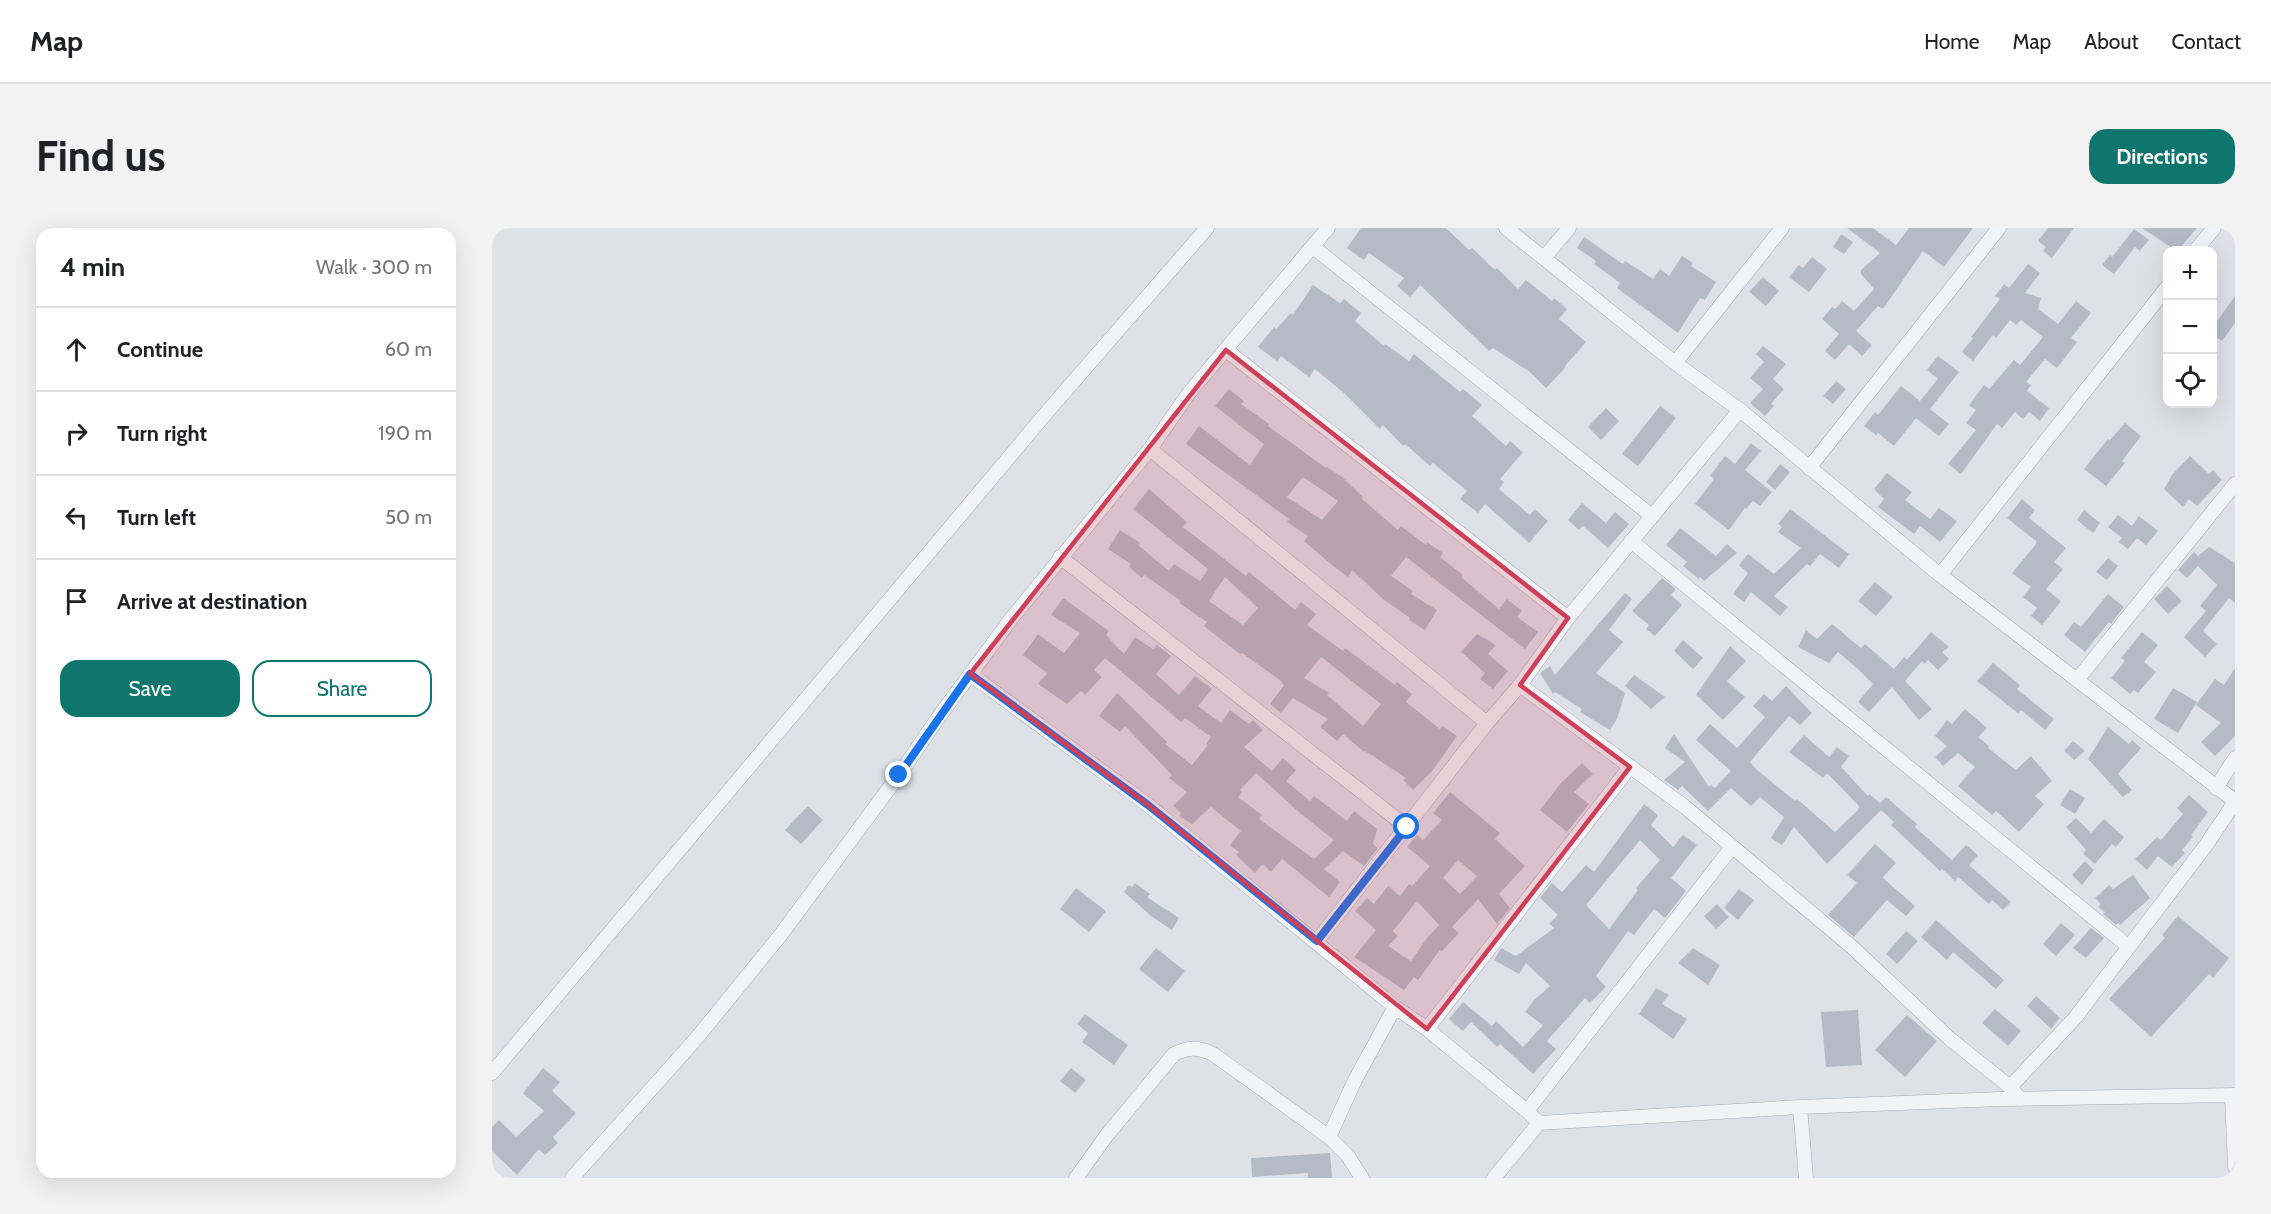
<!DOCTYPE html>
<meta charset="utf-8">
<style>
:root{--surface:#fff;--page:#f2f2f2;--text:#202124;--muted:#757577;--line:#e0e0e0;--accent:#0f766e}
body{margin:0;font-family:Cabin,sans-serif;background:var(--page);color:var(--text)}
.controls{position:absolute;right:18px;top:18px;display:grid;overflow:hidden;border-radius:12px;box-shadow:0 6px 24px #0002}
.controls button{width:54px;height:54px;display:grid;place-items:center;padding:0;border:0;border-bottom:2px solid var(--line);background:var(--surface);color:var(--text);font:30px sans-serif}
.stop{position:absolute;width:18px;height:18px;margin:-14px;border:4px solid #1a73e8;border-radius:50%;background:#fff}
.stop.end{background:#1a73e8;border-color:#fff;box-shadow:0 2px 6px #0008}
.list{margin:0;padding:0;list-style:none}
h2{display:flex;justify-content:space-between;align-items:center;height:78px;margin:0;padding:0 24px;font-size:26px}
h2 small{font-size:20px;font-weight:400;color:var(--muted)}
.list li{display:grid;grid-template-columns:39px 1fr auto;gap:18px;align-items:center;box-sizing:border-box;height:84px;padding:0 24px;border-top:2px solid var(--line)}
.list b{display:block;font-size:22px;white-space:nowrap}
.list em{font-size:20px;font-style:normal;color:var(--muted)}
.actions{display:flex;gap:12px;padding:18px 24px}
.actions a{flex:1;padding:14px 0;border:2px solid var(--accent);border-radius:18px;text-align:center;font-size:21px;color:var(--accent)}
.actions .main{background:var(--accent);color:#fff}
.icon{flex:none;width:33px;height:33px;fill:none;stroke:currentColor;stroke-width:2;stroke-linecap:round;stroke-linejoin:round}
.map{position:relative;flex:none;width:1743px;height:950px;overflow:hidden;border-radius:18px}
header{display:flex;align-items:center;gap:36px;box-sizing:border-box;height:84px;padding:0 30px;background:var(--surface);border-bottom:2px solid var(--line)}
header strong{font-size:28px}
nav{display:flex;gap:33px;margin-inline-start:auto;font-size:21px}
.intro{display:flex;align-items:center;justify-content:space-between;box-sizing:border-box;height:144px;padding:0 36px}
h1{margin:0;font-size:42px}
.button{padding:15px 27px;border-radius:18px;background:var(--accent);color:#fff;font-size:21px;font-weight:700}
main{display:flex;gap:36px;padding:0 36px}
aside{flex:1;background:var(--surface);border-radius:18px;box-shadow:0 6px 24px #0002}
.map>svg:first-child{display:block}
.building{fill:#b5bbc5;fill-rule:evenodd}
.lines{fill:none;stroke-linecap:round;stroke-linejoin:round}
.street-casing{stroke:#a3a9b2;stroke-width:15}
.street{stroke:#f1f3f6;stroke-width:14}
.route{stroke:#1a73e8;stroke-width:8}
.marked{fill:#cf4058;fill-opacity:0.2;stroke:#cf4058;stroke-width:4.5;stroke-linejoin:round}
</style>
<header>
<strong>Map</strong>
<nav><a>Home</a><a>Map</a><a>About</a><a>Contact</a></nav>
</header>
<div class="intro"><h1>Find us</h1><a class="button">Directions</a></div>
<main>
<aside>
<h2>4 min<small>Walk · 300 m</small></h2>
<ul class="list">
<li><svg class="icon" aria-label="ahead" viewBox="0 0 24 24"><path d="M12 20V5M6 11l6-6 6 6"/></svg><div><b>Continue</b></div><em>60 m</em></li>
<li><svg class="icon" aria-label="right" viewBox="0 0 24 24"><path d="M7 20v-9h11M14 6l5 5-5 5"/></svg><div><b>Turn right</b></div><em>190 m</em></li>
<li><svg class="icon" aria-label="left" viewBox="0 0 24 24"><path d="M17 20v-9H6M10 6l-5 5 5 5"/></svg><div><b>Turn left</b></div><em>50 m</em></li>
<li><svg class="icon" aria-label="arrive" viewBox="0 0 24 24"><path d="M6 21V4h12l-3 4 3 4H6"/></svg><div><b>Arrive at destination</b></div></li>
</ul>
<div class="actions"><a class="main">Save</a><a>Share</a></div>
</aside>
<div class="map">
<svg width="1743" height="950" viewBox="0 0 1743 950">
<rect width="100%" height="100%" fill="#dee2e8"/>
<path class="building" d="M869 0H954L977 22 980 20 1003 42 1005 40 1026 61 1034 52 1060 73 1062 70 1075 81 1067 91 1094 114 1073 138 1074 139 1054 160 1038 144 1001 120 997 123 928 57 918 69 905 58 912 50 877 25 872 32 855 20Z
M1355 0H1381L1404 17 1417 0H1481L1452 39 1431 23 1391 81 1386 78 1364 103 1380 117 1370 128 1357 116 1343 132 1333 123 1347 106 1330 91 1340 79 1343 81 1350 73 1362 83 1382 61 1369 46V42L1388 25Z
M1556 0H1582L1560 30 1551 23 1554 19 1546 13Z
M1650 0H1705L1686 22H1683Z
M1642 1 1657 12 1648 23 1643 19 1622 46 1610 37 1618 27 1620 29Z
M1349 6 1361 14 1352 26 1341 19Z
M1092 9 1131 36 1133 33 1161 51 1168 41 1177 48 1190 28 1201 35 1199 38 1224 54 1213 72 1208 70 1186 105 1125 60 1128 55 1102 36 1104 33 1085 20Z
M1320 29 1335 41 1317 64 1297 49 1307 37 1311 40Z
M1536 36 1548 45 1533 65 1549 70 1546 81 1566 96 1584 73 1599 85 1579 110 1585 114 1565 140 1553 131 1534 154 1539 157 1535 163 1557 180 1548 193 1537 184 1531 191 1523 184 1510 200 1505 196 1469 246 1456 236 1484 202 1474 195 1484 182 1477 177 1492 157 1497 161 1522 132 1528 137 1551 109 1529 92 1524 97 1518 92 1504 110 1501 107 1481 133 1470 124 1481 110 1479 109 1508 71 1503 68 1512 56 1517 60Z
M1271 49 1287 63 1274 78 1257 64Z
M821 57 848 75 852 71 869 85 863 93 892 118 893 116 917 133 922 126 968 164 971 161 990 177 980 188 1014 218 1018 213 1031 224 1008 251 1012 254 1007 261 1038 287 1043 281 1056 293 1037 315 993 276 986 285 968 271 975 263 941 235 938 238 913 216 911 218 891 197 888 201 852 165 823 141 817 149 789 128 785 133 766 119 782 99 784 101 799 85 801 87Z
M1743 68V95L1730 113 1720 106V100Z
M1271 118 1294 136 1281 151 1292 161 1279 176 1282 178 1273 188 1258 175 1271 161 1258 150 1272 134 1264 126Z
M1446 128 1467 144 1438 181 1457 196 1447 208 1424 190 1402 218 1386 205 1384 207 1372 198 1383 184 1386 187 1409 158 1428 173 1446 151 1435 142Z
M1344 153 1354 161 1341 176 1331 168Z
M737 161 752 173 749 176 777 196 776 198 834 240 835 239 850 249 871 269 870 271 906 302 909 298 934 317 935 314 951 325 948 329 971 347 969 349 1007 381 1015 371 1030 383 1025 389 1046 404 1033 421 914 329 899 348 921 363 919 366 945 382 933 402 917 392 918 390 891 371 860 342 856 349 841 338 812 313 816 308 795 294 797 291 694 216 707 198 758 237 772 216 723 178ZM811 249 846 273 830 292 795 269Z
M1168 178 1184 190 1146 238 1130 226Z
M1114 180 1127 193 1109 212 1096 199Z
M1633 195 1649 208 1630 233 1633 235 1614 258 1592 241 1616 211 1618 212Z
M1259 215 1269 223 1253 242 1280 264 1268 278 1261 273 1254 281 1253 280 1237 302 1203 276 1222 251 1218 248 1233 228 1243 236Z
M1698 228 1717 246 1721 242 1730 252 1705 278 1697 271 1691 279 1672 261 1680 247Z
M1288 236 1298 244 1283 262 1274 254Z
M1395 245 1420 264 1413 272 1438 291 1447 280 1465 293 1448 314 1428 298 1422 306 1386 279 1392 271 1382 261Z
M657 261 695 294 691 299 754 348 757 344 803 382 809 374 824 386 815 397 851 423 853 420 903 457 905 454 920 466 914 474 948 501 951 498 965 508 941 542 921 562 911 552 914 550 873 523 872 524 851 506 845 513 828 499 836 491 801 470 789 485 778 476 792 457 789 453 750 425 748 426 712 398 715 394 687 375 689 373 652 347 650 350 637 339 639 336 616 321 628 302 648 315 646 317 677 343 682 336 708 353 716 341 641 281ZM733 349 766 380 751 397 717 373ZM829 429 889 476 871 498 835 467 837 465 812 450Z
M1530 271 1543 282 1537 290 1574 320 1562 334 1571 341 1554 361 1569 373 1550 397 1539 388 1545 380 1531 369 1539 359 1520 345 1544 316V313L1515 290Z
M1090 275 1114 295 1123 284 1137 296 1116 320 1091 298 1087 302 1076 292Z
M1298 281 1357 326 1347 340 1328 326 1318 338 1315 336 1282 368 1296 379 1288 388 1259 364 1252 374 1241 366 1256 345 1247 337 1256 326 1282 346 1309 320 1286 304 1290 299 1286 296Z
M1592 282 1608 295 1601 305 1585 292Z
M1626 287 1640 298 1647 288 1666 303 1654 317 1645 310 1636 321 1627 314 1630 310 1616 299Z
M1188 300 1224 328 1235 316 1245 325 1212 353 1208 349 1207 351 1191 338 1195 334 1174 317Z
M1717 319 1743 335V375L1737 370 1711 403 1725 416 1713 429 1692 409 1714 383 1708 378 1725 357 1706 338 1695 350 1686 342 1702 324 1706 328Z
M1616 330 1626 338 1615 352 1604 344Z
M1170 350 1184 361 1179 367 1190 377 1163 408 1154 401 1157 397 1140 383Z
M1383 354 1401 369 1384 388 1366 373Z
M1675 358 1690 373 1676 386 1662 371Z
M1133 365 1140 371 1117 402 1131 414 1104 445 1133 465 1125 491 1118 502 1088 484 1090 481 1063 464 1061 466 1048 445 1058 438 1063 447Z
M1616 366 1632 379 1619 396 1617 394 1593 424 1572 407 1582 394 1589 399Z
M571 370 617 403 614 407 632 426 643 409 661 421 665 417 679 428 664 446 687 467 703 448 720 461 706 478 729 495 738 482 757 496 761 492 771 502 752 519 780 543 791 530 804 542 794 553 818 573 822 568 855 593 862 583 885 601 881 616 886 620 872 638 851 623 832 641 848 654 837 669 790 631 779 644 772 637 769 638 763 645 744 627 747 624 738 617 749 603 719 579 700 596 687 588 689 585 681 578 695 564 677 550 680 547 633 498 628 504 607 488 625 465 675 514 673 516 700 537 716 517 714 516 719 509 693 490 689 494 613 430 602 442 610 449 593 467 589 463 575 476 546 456 555 445 531 427 546 406 572 425 588 405 559 387ZM764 545 809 586 842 612 822 631 767 591 770 587 746 569 750 564 748 562Z
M1340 396 1369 420 1373 416 1402 441 1412 429 1415 432 1439 404 1457 419 1450 424 1457 431 1446 442 1436 432 1433 436 1430 433 1413 453 1440 481 1427 492 1400 459 1377 484 1366 474 1381 456 1367 442 1346 424 1337 435 1306 419 1314 402 1325 411Z
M1650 404 1666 417 1652 434 1664 444 1646 465 1642 462 1638 466 1619 450 1633 433 1629 430Z
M985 406 1004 417 996 426 1016 443 1001 461 988 451 993 445 969 424Z
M1191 412 1211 430 1201 441 1182 423Z
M1238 418 1254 433 1235 453 1253 469 1231 492 1204 467Z
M1501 435 1528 457 1525 461 1562 491 1553 502 1529 482 1526 485 1485 453Z
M1743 440V508L1723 528 1709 514 1729 495 1704 477 1723 451 1732 457Z
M1142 447 1173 469 1159 481 1133 458Z
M1294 458 1320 485 1308 497 1297 488 1258 534 1265 542 1303 573 1305 571 1343 604 1366 582 1367 578 1335 545 1331 550 1297 524 1312 507 1337 529 1345 519 1357 528 1349 539 1376 568 1377 566 1388 575 1394 569 1425 596 1423 599 1460 632 1474 617 1486 627 1477 637 1519 674 1511 682 1500 672 1497 676 1466 649 1463 653 1450 641 1448 643 1399 597 1402 594 1389 582 1335 636 1302 599 1290 617 1279 610 1292 589 1268 569 1259 578 1239 560 1216 583 1190 558 1186 562 1172 552 1193 534 1173 520 1182 506 1217 559 1219 557 1223 560 1239 543 1204 512 1218 496 1245 520 1273 489 1261 478 1272 466 1280 473Z
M1681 460 1705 474 1686 505 1662 491Z
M1473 481 1495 500 1486 509 1497 518 1496 520 1524 542 1539 528 1560 553 1543 568 1552 576 1527 604 1504 583 1500 587 1466 558 1483 539 1466 525 1451 538 1443 529 1455 518 1443 508 1455 492 1460 496Z
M1616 499 1637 516 1640 512 1649 520 1626 546 1640 562 1631 569 1596 531Z
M1581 513 1593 523 1582 532 1572 523Z
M1090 535 1101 546 1082 564 1097 576 1075 604 1048 582 1069 555Z
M1578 561 1593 570 1583 586 1568 577Z
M958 564 1008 605 1003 611 1033 638 1007 666 1018 680 1005 696 986 671 960 699 967 705 949 724 948 722 926 752 922 749 912 762 862 729 884 702 863 683 875 670 882 676 896 658 908 668 917 656 920 658 938 638 915 619 925 607 931 612 950 592 941 585ZM966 632 985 648 968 666 951 650ZM925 673 947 697 935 710 919 733 896 718 906 708 901 703Z
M1697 567 1716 584 1699 607 1701 609 1690 622 1693 625 1680 639 1666 628 1655 642 1643 631 1665 609 1669 612 1691 586 1685 580Z
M1152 576 1166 587 1159 597 1181 619 1191 607 1205 617 1179 650 1194 663 1173 690 1162 681 1142 707 1136 703 1104 748 1114 759 1098 775 1093 770 1055 813 1064 821 1041 846 1008 816 1005 819 979 794 971 803 957 791 971 774 1000 798 1004 793 1031 819 1051 797 1033 784 1042 772 1058 758 1034 735 1027 746 1002 732 1009 720 1024 728 1062 700 1057 696 1066 687 1048 670 1060 655 1070 664 1094 637 1102 644ZM1148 612 1168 632 1144 660 1146 662 1117 701 1094 677Z
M316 578 331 592 309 616 293 602Z
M1584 590 1599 605 1612 591 1632 609 1624 619 1620 616 1603 636 1591 626 1594 622 1574 599Z
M1383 616 1404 635 1391 649 1392 651 1423 678 1414 688 1395 672 1362 709 1336 687 1365 655 1355 647Z
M1593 633 1602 642 1590 657 1580 647Z
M1641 647 1658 670 1628 697 1626 695 1624 697 1611 686 1613 684 1606 679 1609 676 1603 670 1617 657 1621 661Z
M643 655 658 666 655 669 687 690 680 702 659 688 632 664 637 657 640 659Z
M584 660 614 683 597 704 568 681Z
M1247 661 1262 672 1246 692 1232 680Z
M1225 676 1237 689 1224 701 1212 688Z
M1686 688 1737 730 1721 750 1717 746 1659 809 1617 771 1673 710 1670 707Z
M1444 692 1512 752 1504 761 1461 724 1455 732 1429 709Z
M1569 695 1583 707 1564 728 1551 716Z
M1599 700 1612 710 1594 730 1581 720Z
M1414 703 1426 713 1405 736 1394 726Z
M664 720 693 743 676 764 647 741Z
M1201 720 1228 737 1216 757 1186 735Z
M1164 760 1177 767 1170 776 1195 791 1181 811 1147 786Z
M1544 768 1568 790 1559 801 1535 778Z
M1503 781 1529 803 1516 818 1490 795Z
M1366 782 1370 837 1334 839 1329 784Z
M593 786 636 817 622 837 590 814 596 805 585 796Z
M1415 787 1445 813 1413 849 1383 822Z
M51 840 68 854 60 863 84 885 61 909 66 915 53 927 47 921 25 947 0 923V899L7 892 24 909 52 883 31 865Z
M579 840 594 852 583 865 568 853Z
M838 925 840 950H816V945L760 949 759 930Z"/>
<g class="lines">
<defs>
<path id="street" d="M1014 0 1183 135 1248 182 1448 347 1743 573
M821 19 1160 288
M1704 22 1722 0
M1052 30 1077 0
M734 122 1076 390
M1183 135 1290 0
M658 221 995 495
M1317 240 1507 0
M1139 313 1636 718
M568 329 915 599
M1448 347 1676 58
M478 446 656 577 903 779 935 801 1035 883 1047 895
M1585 452 1743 256
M1028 457 1193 579 1360 719 1458 811 1518 859 1528 871
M1724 560 1743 530
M825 713 995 495 1028 457 1076 390 1248 182
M935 801 1138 539
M0 845 555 184 715 0
M1518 859 1583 790 1714 617 1743 574
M1740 869 1743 939
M1308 879 1314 950
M1035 883 1240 619
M837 909 863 852 903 779
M80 950 203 812 287 709 407 547 446 490 519 391 658 221 697 165 836 0
M584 950 615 907 682 826C697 819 706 819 721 826L837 909 856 928 870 950
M1002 950 1047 895 1308 879 1508 871 1743 867"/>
</defs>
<use href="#street" class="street-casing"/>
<use href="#street" class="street"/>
</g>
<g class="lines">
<path class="route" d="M407 547 478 446 656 577 825 713 915 599"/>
</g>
<path class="marked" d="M734 122 1076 390 1028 457 1138 539 935 801 656 577 478 446Z"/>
</svg>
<div class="controls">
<button>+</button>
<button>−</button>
<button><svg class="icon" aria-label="locate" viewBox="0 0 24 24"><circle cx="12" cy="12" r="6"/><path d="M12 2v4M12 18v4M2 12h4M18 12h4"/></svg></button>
</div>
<div class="stop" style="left:915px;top:599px"></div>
<div class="stop end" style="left:407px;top:547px"></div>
</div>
</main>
